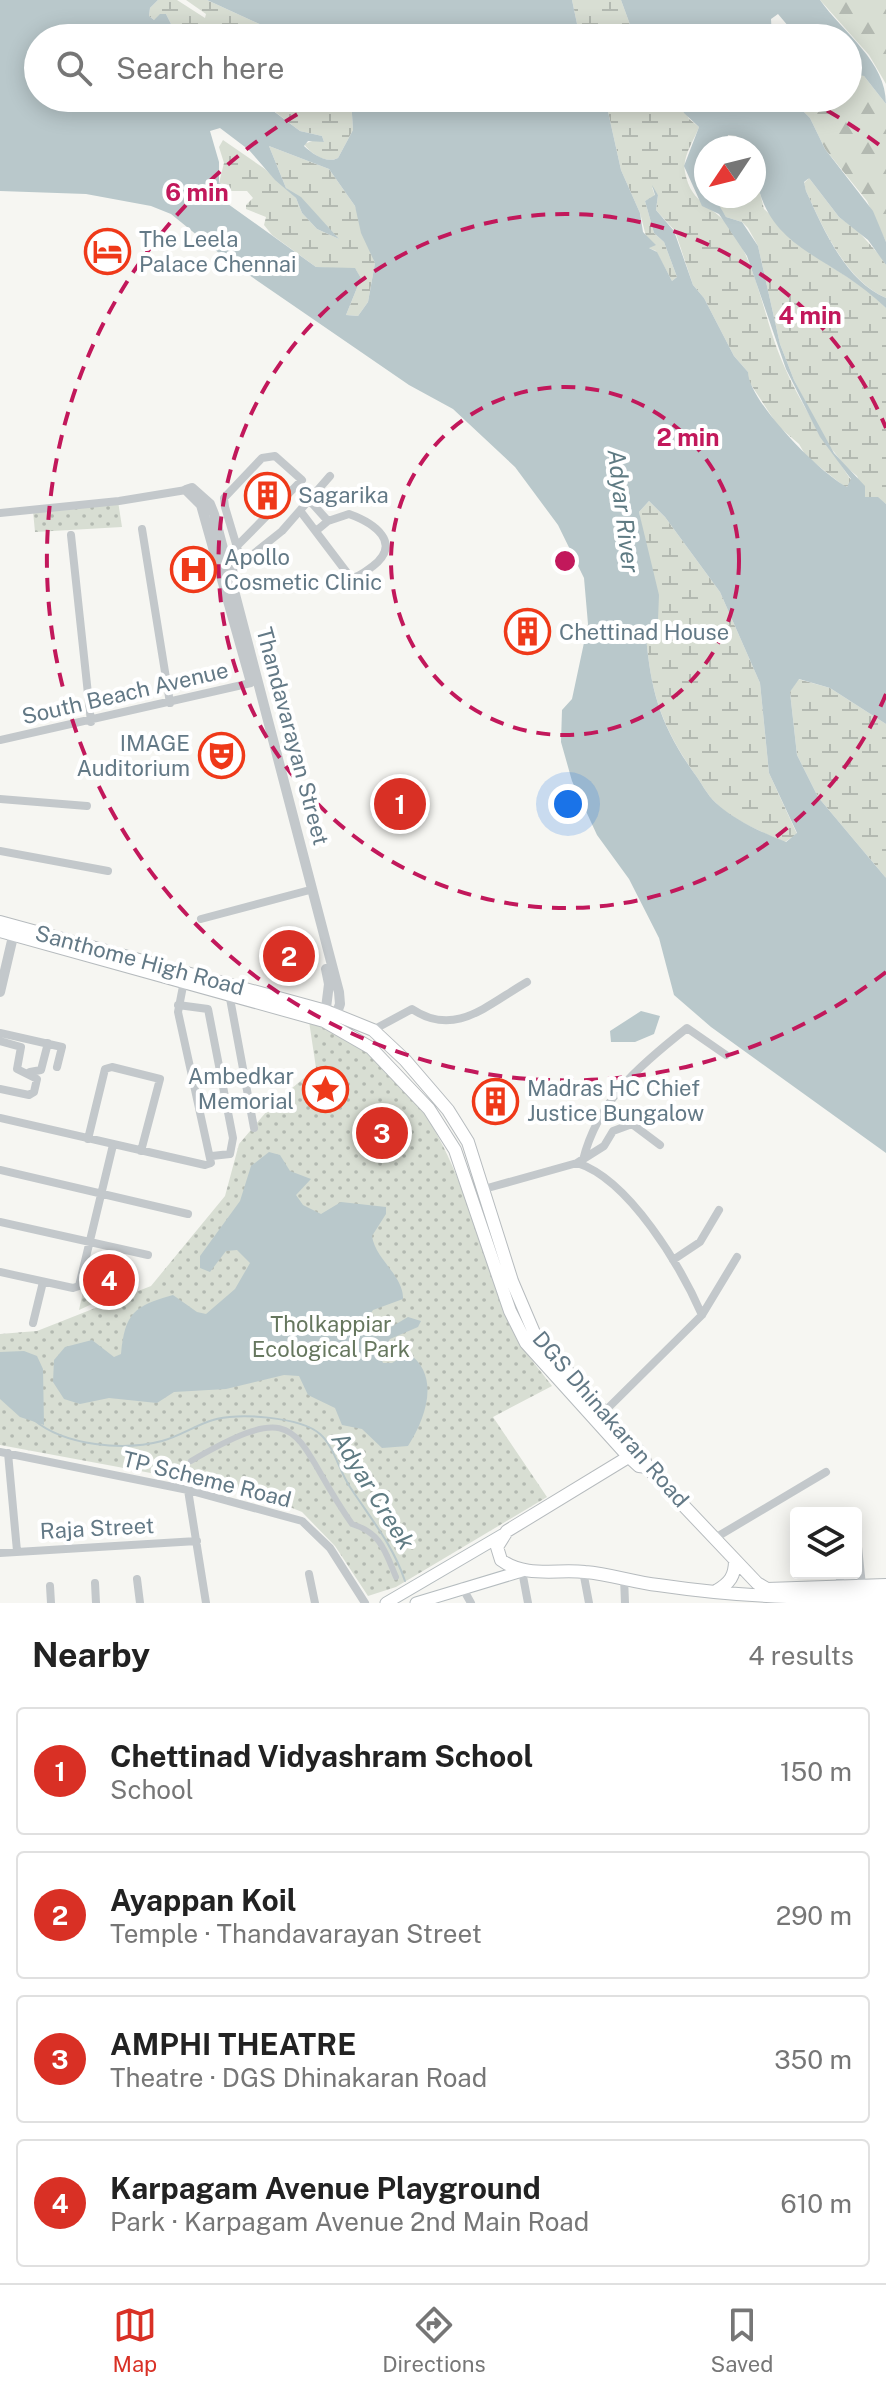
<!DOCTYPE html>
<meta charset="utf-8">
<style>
:root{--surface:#fff;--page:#f6f6f6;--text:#222;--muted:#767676;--line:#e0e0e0;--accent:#d93025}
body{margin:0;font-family:"Public Sans",sans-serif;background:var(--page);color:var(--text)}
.controls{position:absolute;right:24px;bottom:24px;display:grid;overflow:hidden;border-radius:8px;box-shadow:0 4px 20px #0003}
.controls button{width:72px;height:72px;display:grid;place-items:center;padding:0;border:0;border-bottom:2px solid var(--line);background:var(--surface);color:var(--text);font:40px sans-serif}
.compass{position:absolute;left:694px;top:136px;width:72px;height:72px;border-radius:50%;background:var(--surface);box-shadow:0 4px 20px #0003;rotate:235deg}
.you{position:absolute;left:568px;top:804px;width:28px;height:28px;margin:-20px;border:6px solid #fff;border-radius:50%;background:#1a73e8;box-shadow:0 0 0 12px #1a73e833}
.badge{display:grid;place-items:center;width:52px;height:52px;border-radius:50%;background:var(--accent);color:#fff;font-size:26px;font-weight:700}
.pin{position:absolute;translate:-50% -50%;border:4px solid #fff;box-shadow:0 2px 8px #0006}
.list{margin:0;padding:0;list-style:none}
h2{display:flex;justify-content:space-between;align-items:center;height:104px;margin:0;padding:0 32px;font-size:34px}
h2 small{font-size:26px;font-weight:400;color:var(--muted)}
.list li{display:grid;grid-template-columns:52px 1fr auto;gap:24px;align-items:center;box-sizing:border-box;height:128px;margin:0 16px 16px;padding:0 16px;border:2px solid var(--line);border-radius:8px}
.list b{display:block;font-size:30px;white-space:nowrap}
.list p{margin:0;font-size:26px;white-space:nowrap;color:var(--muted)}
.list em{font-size:26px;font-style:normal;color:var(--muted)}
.icon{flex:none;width:44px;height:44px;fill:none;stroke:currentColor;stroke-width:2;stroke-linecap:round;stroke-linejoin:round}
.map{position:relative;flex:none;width:886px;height:1603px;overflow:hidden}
.search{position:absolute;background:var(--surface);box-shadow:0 4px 20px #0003;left:24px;right:24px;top:24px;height:88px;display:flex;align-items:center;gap:20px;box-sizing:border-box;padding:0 28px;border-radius:44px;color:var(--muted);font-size:30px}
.sheet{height:680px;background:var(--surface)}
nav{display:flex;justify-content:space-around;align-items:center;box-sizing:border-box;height:112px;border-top:2px solid var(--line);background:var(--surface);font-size:22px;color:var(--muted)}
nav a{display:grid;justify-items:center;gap:4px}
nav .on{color:var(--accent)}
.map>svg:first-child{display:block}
.forest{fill:url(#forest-firs)}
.wetland{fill:url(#wetland-marsh)}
.park{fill:url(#park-dots)}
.water{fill:#b9c8cb;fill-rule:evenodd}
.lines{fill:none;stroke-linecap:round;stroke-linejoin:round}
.stream{stroke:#b9c8cb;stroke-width:2}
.secondary-casing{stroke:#b5bcbf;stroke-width:13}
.primary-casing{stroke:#b6bbbe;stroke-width:14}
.pedestrian{stroke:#c3c8cb;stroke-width:6}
.minor{stroke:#c3c8cb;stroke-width:8}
.tertiary{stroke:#c3c8cb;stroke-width:10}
.secondary{stroke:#fff;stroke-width:11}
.primary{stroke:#fff;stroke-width:12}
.ring{fill:none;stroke:#c2185b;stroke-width:4;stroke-dasharray:14 10}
.labels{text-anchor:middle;stroke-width:8;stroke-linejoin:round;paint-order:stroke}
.poi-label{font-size:22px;fill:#637986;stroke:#fff;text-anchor:start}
.street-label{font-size:22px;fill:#637986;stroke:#fff}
.park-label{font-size:22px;fill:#66775e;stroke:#fff}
.water-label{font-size:24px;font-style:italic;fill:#5f7b83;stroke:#fff}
.centre{fill:#c2185b;stroke:#fff;stroke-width:4}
.ring-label{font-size:24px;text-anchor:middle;font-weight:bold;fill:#c2185b;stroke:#fff;stroke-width:8;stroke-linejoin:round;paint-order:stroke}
</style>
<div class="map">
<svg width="886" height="1603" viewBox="0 0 886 1603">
<defs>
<pattern id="forest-firs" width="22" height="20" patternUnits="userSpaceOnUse" patternTransform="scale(2)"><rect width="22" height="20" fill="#d8ded3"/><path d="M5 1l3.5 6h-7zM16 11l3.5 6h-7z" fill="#b3b9b1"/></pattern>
<pattern id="wetland-marsh" width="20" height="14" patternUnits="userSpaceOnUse" patternTransform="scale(2)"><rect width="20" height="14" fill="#d8ded3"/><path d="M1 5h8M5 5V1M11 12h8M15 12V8" fill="none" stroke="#b3b9b1"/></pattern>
<pattern id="park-dots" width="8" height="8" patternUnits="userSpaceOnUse" patternTransform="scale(2)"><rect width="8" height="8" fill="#d8ded3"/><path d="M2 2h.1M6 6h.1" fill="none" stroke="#b3b9b1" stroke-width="1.8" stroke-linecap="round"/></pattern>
</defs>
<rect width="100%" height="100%" fill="#f6f6f2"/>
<path class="forest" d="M820 0H886V84L869 55Z
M853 71 864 76 886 104V242L867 201 825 149 810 118 790 98H848V73Z"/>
<path class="wetland" d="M158 0H177L205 18 206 14 186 0H207L290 38H178L166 14 154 20 149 16 150 8Z
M572 0H621L632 30 645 38H580Z
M257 98H351L353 130 338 158C326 164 311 154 304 144L315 140 324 142 322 136 300 131Z
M605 98H679L689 119 699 127C694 141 682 156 685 172 691 206 716 206 733 231 756 268 762 306 776 346 794 395 822 436 851 480V485L845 487 806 456 799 444 778 426 748 380V372L734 356 704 298 693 285 675 231 656 210 658 195 652 187 655 196 645 201 654 233 664 242 677 277 672 281 656 251 649 248 640 213 621 170Z
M223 140 265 169 296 198 302 213 317 229 339 239 286 188 269 146 329 169 355 206 375 263 368 302 358 316 346 315 361 278 356 270 316 267 272 235 264 225 266 217 246 209V205L253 198 247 191H231L229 185 219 183 224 163 219 147Z
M754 169 764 209 818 258 872 293 886 308V504L878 498 865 497 857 476 845 466 827 443 794 380 780 344 758 246 748 228 742 222 726 217 712 196H754Z
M809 178 839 217 858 231 881 257 886 265V298C846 281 823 228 806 191L804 183Z
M649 501 665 517 720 592 760 683 769 773 797 834 785 842C762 832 734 821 716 803 707 795 701 782 694 773 661 725 651 693 646 636L658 620 639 512Z
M798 679 830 688 886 724V878L818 797 797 755 790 692Z"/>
<path class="park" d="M118 501 122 527 35 532 33 511Z
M309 1021C426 1067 452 1159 490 1267 498 1289 504 1315 516 1336 525 1353 540 1370 552 1386L493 1417 547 1497 396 1587 368 1596 335 1546 302 1512 253 1492 0 1445V1334L37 1331 151 1286 225 1196 239 1144 273 1104 316 1068Z
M90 1260 133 1275 131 1286 79 1310Z"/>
<path class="water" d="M0 0H158L150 8 149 16 154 20 160 14H166L178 38H38V98H256L300 131 322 136 324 142 308 141 304 146C313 154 326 164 338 158L353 130 351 98H605L621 170 640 213 643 232 656 245 649 248 657 252 672 281 677 277 664 242 654 233 645 201 655 195 652 185 658 195 656 210 674 231 693 285 704 298 734 356 748 372C748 401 822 475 847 487L851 479 820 437 786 369 747 256 719 214 702 206 684 166 699 127 684 113 679 98H790L810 118 825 149 873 211 886 242V265L868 240 839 217 809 178 804 182 806 191C823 228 845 281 886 298V308C825 248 754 252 754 148H743L736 136 728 135 725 148H706L700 179 706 196 716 200 726 217 742 222 758 246 780 344 794 380 834 453 865 486V497H878L886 504V724L830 688 799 679 790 692 797 755 818 797 886 878V1153L711 1027 674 995 659 938 629 879 597 835 572 781 561 742 562 710 572 699 588 624 584 578 558 525 515 467 453 409 409 385 230 262 171 214 151 206 86 194 0 191ZM220 128 249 150 275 180 296 198 302 213 317 229 339 239 301 197 286 188 269 146 329 169 355 206 361 233 375 263 368 302 358 316 346 315 361 278 355 268 316 267 228 204 226 196 230 187 219 183V162L210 131ZM649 501 665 517 720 592 760 683 769 773 797 833 786 842C763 833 734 820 716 803 707 795 701 782 694 773 661 726 651 693 646 636L658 620 659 595 639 512Z
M207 0H572L580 38H290Z
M621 0H820C844 34 886 61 886 104L864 76 848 73V38H788L789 27 778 14 771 19 772 38 639 37 632 30Z
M641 1011 660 1016 654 1034 635 1042H611L610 1031Z
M269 1152 280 1155 290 1171 311 1179 296 1195 303 1205 321 1214 341 1202 386 1207V1214L372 1236C375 1259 404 1276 403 1299L373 1310 368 1318 374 1331 386 1330 408 1317 421 1321 418 1327 390 1339 380 1356 383 1363H392L408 1353C441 1375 426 1418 408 1446L382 1448 362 1429 342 1425 335 1408 308 1395 299 1376 284 1375 226 1389 174 1392 157 1403 109 1398 80 1404 64 1399 53 1382 54 1360 65 1347 92 1340 114 1357 121 1354C125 1313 134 1306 173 1295L197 1312 206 1314 235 1289 250 1263 237 1250 226 1251 210 1272 200 1268V1256L240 1201 251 1166Z
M24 1351 37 1356 43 1369 44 1425 20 1417 0 1399V1352Z"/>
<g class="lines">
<path class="stream" d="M34 1420C65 1446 124 1451 162 1441 180 1436 196 1425 213 1420 236 1412 301 1417 320 1434 334 1446 339 1471 350 1487 371 1519 393 1545 405 1581"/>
<defs>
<path id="secondary" d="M386 1603 502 1535
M416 1603 522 1571"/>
<path id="primary" d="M0 922 326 1011 373 1030 405 1060 448 1110 468 1142 512 1281 535 1335 643 1456 647 1467 757 1583 767 1589 886 1585
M0 931 324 1021 371 1048 429 1109 455 1150 510 1311 526 1343 627 1455 639 1466 647 1467
M635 1453 507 1531 497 1547 501 1560C525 1578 557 1569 585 1572 610 1574 633 1582 658 1585 733 1596 810 1600 886 1597
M716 1591C730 1583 735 1576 735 1560"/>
</defs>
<use href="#secondary" class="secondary-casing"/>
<use href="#primary" class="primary-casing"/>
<path class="pedestrian" d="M191 1461C308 1393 290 1436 352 1524 381 1533 385 1551 396 1577"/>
<path class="minor" d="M310 501 328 521
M301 512 351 578C360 577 366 571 373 566 403 543 374 523 349 514L328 521 316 531
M0 513 119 501 186 490
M142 529 170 703
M71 535 91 722
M237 546 302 480 275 456 262 458 224 498 225 507 242 564
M227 575 282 531 330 476
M0 740 251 683 255 679
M0 799 87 806
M0 851 108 871
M201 919 306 891
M229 993 254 1128
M178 1005 208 1009 233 1138 230 1154 212 1156
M373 1030 412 1009C455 1038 487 1005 527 982
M0 1033 62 1047 57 1067
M0 1041 21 1047 17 1069 37 1079 34 1092 29 1095 0 1089
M30 1072 41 1070 48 1043
M0 1118 205 1165 211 1163 178 1012 184 981
M88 1139 105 1069 112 1067 160 1079 141 1151
M583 1160C598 1100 640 1065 687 1028L726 1055
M577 1163C629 1179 681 1267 702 1315
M0 1170 188 1214
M484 1189 577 1163 604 1146 613 1131 632 1124 660 1145
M0 1222 148 1255
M673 1260 700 1242 719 1210
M0 1272 73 1288 79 1286 113 1145
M33 1323 43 1282
M603 1413 702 1315 737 1257
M0 1452 188 1490 302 1521 330 1548 365 1603
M8 1453 17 1551
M188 1490 206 1603
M856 1527 862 1586
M715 1538 826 1472
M0 1553 197 1541
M522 1571 528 1603
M583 1571 589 1603
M839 1573 841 1586
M309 1574 315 1603
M624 1577 625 1603
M137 1579 140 1603
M95 1583 96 1603
M50 1586 51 1603
M462 1587 471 1603"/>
<path class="tertiary" d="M186 490 192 488 210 504 214 514 339 992 340 1004 334 1021
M187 491 201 505 250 679
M0 992 15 928
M325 1016 329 984 326 969"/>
<use href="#secondary" class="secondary"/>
<use href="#primary" class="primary"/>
</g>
<g class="ring">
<circle cx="565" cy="561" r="174"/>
<path d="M886 694A347 347 0 1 1 886 428"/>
<path d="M886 972A521 521 0 1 1 324 99M806 99A521 521 0 0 1 886 150"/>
</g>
<defs>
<symbol id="hotel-ring" viewBox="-11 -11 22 22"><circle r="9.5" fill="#fff" stroke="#ef3919" stroke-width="1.5"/><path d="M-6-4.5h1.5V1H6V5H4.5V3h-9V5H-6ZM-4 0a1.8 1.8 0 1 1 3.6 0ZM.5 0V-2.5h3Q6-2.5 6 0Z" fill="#ef3919"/></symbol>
<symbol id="building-ring" viewBox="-11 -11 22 22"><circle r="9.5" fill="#fff" stroke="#ef3919" stroke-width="1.5"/><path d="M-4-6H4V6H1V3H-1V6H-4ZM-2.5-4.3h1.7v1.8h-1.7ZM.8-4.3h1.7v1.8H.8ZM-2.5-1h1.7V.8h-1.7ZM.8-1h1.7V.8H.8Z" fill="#ef3919"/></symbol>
<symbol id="hospital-ring" viewBox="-11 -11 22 22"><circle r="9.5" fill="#fff" stroke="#ef3919" stroke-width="1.5"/><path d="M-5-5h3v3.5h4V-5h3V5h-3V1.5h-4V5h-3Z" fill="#ef3919"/></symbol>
<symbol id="theatre-ring" viewBox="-11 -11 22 22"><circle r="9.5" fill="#fff" stroke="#ef3919" stroke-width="1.5"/><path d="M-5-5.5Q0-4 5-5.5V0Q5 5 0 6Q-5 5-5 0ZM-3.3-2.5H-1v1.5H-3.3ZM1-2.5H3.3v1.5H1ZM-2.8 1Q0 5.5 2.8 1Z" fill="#ef3919"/></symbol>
<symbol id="sight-ring" viewBox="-11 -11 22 22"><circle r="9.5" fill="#fff" stroke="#ef3919" stroke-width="1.5"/><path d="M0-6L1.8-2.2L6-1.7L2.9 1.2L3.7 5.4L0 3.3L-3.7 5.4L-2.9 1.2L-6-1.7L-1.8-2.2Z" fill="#ef3919"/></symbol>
</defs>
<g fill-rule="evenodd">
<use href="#hotel-ring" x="82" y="226" width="51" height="51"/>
<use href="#building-ring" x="242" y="470" width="51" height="51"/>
<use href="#hospital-ring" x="168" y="544" width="51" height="51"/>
<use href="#building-ring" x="502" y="606" width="51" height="51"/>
<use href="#theatre-ring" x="196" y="730" width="51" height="51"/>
<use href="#sight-ring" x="300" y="1064" width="51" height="51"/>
<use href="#building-ring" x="470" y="1076" width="51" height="51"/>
</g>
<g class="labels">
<g class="poi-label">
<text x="139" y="247">The Leela<tspan x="139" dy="25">Palace Chennai</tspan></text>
<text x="298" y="503">Sagarika</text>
<text x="224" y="565">Apollo<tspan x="224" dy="25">Cosmetic Clinic</tspan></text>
<text x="559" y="640">Chettinad House</text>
<text x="190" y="751" text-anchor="end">IMAGE<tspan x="190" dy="25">Auditorium</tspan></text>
<text x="294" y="1084" text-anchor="end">Ambedkar<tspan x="294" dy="25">Memorial</tspan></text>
<text x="527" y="1096">Madras HC Chief<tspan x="527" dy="25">Justice Bungalow</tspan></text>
</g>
<g class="street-label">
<text transform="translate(125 693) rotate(-13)" y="8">South Beach Avenue</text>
<text transform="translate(293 736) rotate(75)" y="8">Thandavarayan Street</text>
<text transform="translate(140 960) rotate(15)" y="8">Santhome High Road</text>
<text transform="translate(611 1419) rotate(49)" y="8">DGS Dhinakaran Road</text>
<text transform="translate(207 1479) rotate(14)" y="8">TP Scheme Road</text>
<text transform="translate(97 1528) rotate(-3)" y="8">Raja Street</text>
</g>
<g class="park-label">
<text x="331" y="1332">Tholkappiar<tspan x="331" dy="25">Ecological Park</tspan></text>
</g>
<g class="water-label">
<text transform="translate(623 511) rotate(83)" y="8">Adyar River</text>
<text transform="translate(373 1491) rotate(58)" y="8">Adyar Creek</text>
</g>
</g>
<circle cx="565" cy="561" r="12" class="centre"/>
<g class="ring-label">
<text x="197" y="201">6 min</text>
<text x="810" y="324">4 min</text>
<text x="688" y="446">2 min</text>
</g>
</svg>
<div class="controls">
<button><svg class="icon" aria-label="layers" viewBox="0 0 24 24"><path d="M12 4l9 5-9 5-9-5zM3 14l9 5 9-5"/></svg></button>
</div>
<svg class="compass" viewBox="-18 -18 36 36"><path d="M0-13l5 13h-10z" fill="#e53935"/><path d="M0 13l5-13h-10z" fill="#767676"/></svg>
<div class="you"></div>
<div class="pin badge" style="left:400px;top:804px">1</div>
<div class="pin badge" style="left:289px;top:956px">2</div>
<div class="pin badge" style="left:382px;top:1133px">3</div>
<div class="pin badge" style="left:109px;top:1280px">4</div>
<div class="search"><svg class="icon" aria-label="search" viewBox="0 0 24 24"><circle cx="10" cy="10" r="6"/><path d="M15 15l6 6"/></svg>Search here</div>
</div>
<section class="sheet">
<h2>Nearby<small>4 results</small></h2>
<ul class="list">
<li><span class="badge">1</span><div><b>Chettinad Vidyashram School</b><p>School</p></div><em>150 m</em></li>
<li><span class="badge">2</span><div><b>Ayappan Koil</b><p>Temple · Thandavarayan Street</p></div><em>290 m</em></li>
<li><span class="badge">3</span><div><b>AMPHI THEATRE</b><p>Theatre · DGS Dhinakaran Road</p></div><em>350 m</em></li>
<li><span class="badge">4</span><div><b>Karpagam Avenue Playground</b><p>Park · Karpagam Avenue 2nd Main Road</p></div><em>610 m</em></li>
</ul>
</section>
<nav>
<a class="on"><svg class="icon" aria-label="map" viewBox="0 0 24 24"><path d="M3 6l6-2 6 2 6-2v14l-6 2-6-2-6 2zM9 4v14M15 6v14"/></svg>Map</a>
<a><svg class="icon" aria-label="directions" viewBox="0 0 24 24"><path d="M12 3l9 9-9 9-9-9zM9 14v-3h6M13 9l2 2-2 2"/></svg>Directions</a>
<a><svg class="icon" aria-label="saved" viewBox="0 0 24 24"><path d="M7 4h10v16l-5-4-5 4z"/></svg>Saved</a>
</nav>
